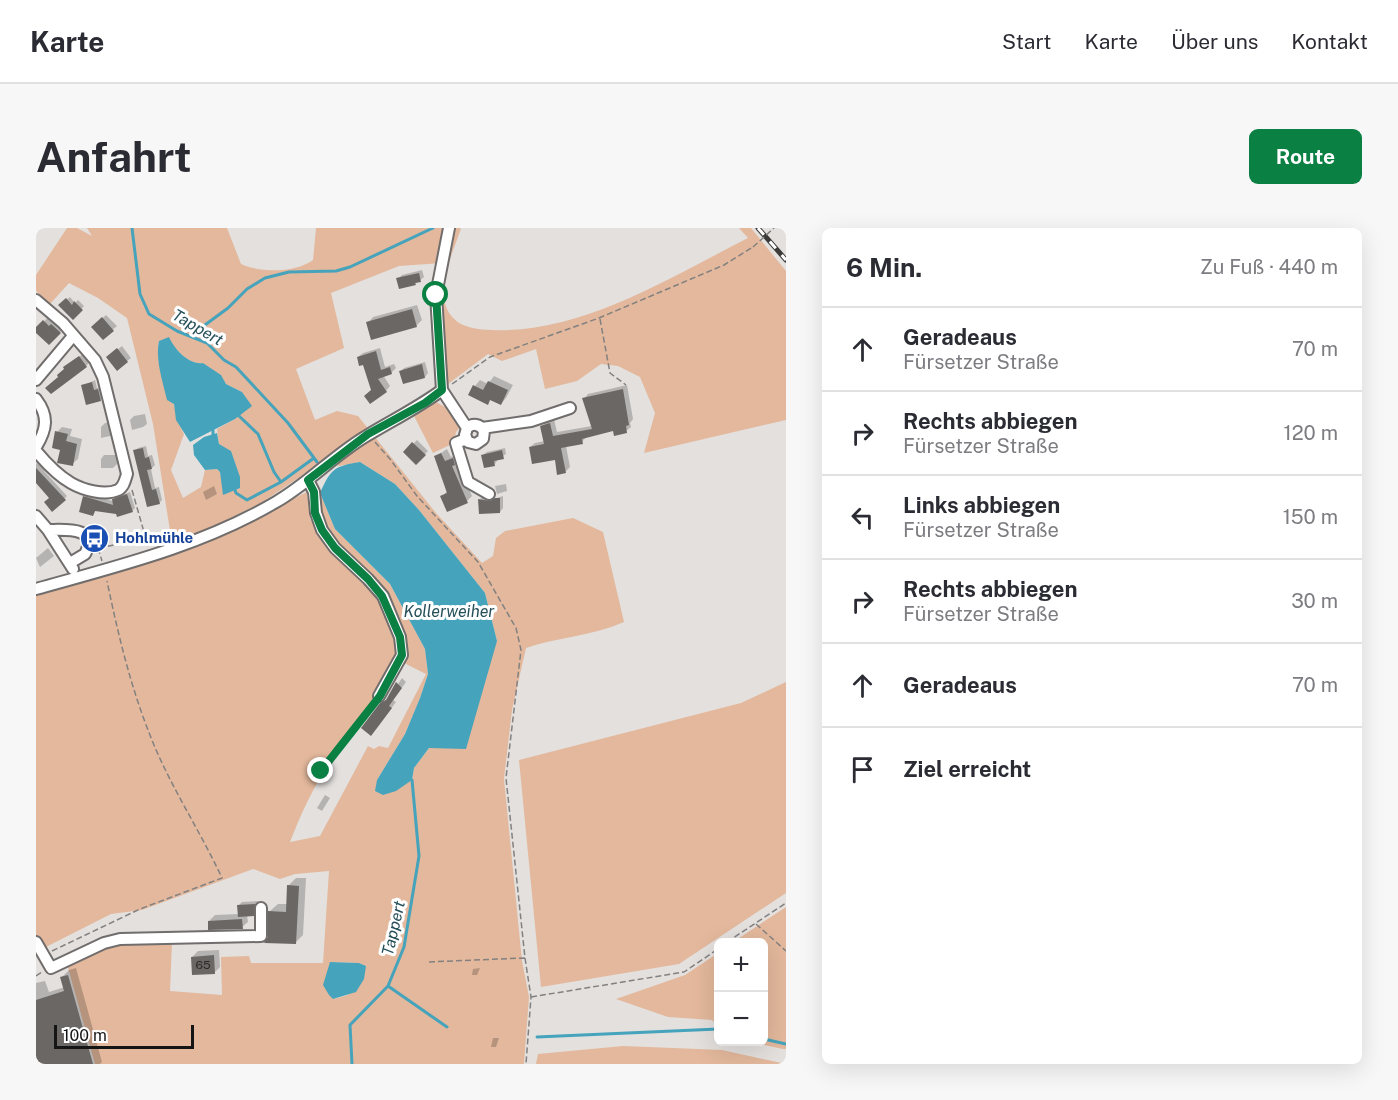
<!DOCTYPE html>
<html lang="de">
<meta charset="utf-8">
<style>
:root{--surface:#fff;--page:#f7f7f7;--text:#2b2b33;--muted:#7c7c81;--line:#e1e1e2;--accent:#0b8043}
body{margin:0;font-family:"Public Sans",sans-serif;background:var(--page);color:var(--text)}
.controls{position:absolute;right:18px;bottom:18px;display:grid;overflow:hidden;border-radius:9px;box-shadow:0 6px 24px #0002}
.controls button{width:54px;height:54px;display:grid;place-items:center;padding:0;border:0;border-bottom:2px solid var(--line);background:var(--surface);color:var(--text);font:30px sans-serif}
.scale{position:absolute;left:18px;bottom:15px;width:140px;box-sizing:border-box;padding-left:6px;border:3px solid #161515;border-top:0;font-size:16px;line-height:21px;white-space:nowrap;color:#161515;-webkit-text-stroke:4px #fff;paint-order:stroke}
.stop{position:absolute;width:18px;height:18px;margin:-14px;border:4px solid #0b8043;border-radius:50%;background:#fff}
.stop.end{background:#0b8043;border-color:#fff;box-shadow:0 2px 6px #0008}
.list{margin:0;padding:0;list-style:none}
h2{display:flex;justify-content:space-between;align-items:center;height:78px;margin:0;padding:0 24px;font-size:26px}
h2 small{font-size:20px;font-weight:400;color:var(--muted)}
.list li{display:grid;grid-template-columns:39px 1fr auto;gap:18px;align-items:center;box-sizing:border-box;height:84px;padding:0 24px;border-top:2px solid var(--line)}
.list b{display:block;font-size:22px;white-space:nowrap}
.list p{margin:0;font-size:20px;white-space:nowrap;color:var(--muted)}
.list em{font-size:20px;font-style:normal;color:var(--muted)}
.icon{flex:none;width:33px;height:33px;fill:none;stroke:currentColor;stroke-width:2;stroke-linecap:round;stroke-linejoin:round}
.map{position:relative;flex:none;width:750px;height:836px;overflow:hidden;border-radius:9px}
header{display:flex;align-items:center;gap:36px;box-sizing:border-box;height:84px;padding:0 30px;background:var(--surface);border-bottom:2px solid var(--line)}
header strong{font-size:28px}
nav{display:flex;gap:33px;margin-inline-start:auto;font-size:21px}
.intro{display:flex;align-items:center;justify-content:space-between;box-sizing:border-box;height:144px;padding:0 36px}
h1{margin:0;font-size:42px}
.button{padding:15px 27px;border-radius:9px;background:var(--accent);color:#fff;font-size:21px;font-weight:700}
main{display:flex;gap:36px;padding:0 36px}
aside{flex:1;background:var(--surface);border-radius:9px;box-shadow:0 6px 24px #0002}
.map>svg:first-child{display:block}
.green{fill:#e3b89c;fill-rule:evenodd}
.water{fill:#45a3bc}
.shadow{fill:#0003}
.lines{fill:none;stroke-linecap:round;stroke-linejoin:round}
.stream{stroke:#45a3bc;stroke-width:3}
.building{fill:#6a6765}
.minor-casing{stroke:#706d6c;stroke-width:14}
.path{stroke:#838180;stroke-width:1.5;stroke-dasharray:6 3;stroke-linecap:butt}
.minor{stroke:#fff;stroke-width:10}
.rail-casing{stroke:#3c3b3a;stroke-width:5}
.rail{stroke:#fff;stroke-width:3;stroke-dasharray:9;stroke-linecap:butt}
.path-bridge{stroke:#838180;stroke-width:1.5;stroke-dasharray:6 3;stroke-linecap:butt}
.route{stroke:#0b8043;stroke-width:8}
.labels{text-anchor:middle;stroke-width:6;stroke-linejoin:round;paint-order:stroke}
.number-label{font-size:12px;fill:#2b2a29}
.transit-label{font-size:15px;font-weight:bold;fill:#164399;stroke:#fff;text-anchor:start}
.water-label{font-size:16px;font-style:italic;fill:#254f5a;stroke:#fff}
</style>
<header>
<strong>Karte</strong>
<nav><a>Start</a><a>Karte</a><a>Über uns</a><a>Kontakt</a></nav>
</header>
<div class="intro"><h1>Anfahrt</h1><a class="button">Route</a></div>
<main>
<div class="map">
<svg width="750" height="836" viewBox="0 0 750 836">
<rect width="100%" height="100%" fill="#e3e0de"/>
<path class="green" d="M31 0H41L56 8 51 0H191L205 36C225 45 259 45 277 32L280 0H425C420 17 405 49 407 66 411 96 430 101 456 102 545 106 635 49 712 10L703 0H715L750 43V192L608 225 619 185 604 149 582 138 565 136 541 153 509 161 500 121 466 133 452 126 412 156 407 149 401 77 406 35 363 38 295 65 308 120 260 141 279 192 301 183 322 188 400 285 446 335 457 328 460 310 469 303 537 290 567 304 588 394C556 408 522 409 490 420L476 482 468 551 486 733 493 769 488 836H59L31 736 87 713 136 714 134 763 186 767 185 729 213 728 215 735H287L293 643 259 646 244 651 217 641 106 682 75 686 0 724V365L194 302 271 264 274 291 286 310 341 369 368 433 371 425 366 399 348 366 301 316 288 299 282 283 284 265 299 301 354 356 389 421 392 446 384 470 369 506 341 552H376L378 540 393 520 461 413 449 365 383 282 359 256 324 234 303 238 289 232 225 275 172 301 136 315 117 196 91 90 62 70 33 55 14 76 0 63V47ZM133 110C139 122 153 137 167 135L184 147 190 156 206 164 199 191 181 201 183 216 204 260 188 266 184 244 181 241 169 242 165 259 147 270 135 242 148 206C142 195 141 186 137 174 132 154 119 134 123 113ZM368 435 390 446 352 520 343 518 338 521 332 518 284 608 254 614C264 588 277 559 293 536 318 501 346 471 368 435ZM294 734 323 735 330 738 312 767 298 771Z
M398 173 411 180 425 198 420 204 418 215 397 225 378 188 393 175Z
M750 454V665L643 736 505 759 483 532 705 475Z
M750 679V821H747L715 814H728V714H697Z
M682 725V799L676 792 632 789 580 771 649 747Z
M587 818 686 822 750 836H500L502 826Z"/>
<path class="water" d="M133 109C139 122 153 137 167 135L185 147 190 156 206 164 216 178 199 191 154 214 140 192 138 176 131 172C127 154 119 132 123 113Z
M181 205 183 216 195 223 204 249V260L187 267 184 244 181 241 169 242 158 227 157 217 168 209Z
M324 234 359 256 383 282 449 365 461 413 430 521 393 520 378 540 376 552 360 563 347 567 339 563 341 552 369 506 384 470 392 446 389 421 354 356 299 301 284 265C295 241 298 238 324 234Z
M294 734 323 735 330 738 328 751 320 764 297 771 293 767 287 757Z"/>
<path class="shadow" d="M386 42 388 49 379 56 362 51 366 47Z
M34 69 39 75 42 72 48 78 37 90 24 77Z
M381 77 386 92 380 98 332 95 337 89Z
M70 87 81 98 67 110 57 99Z
M11 90 18 96 20 94 27 101 13 115 0 103Z
M86 118 95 130 91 133 76 126Z
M344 120 349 139 358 136 360 140 355 145 347 147 354 158 350 163 336 162 328 135 322 129 327 125Z
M47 126 53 135 50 138 33 136Z
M389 134 392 145 389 149 365 143 368 140Z
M458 148 477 157 470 170 465 176 439 158 444 152 452 156Z
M59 152 61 160 65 159 67 169 64 172 47 158Z
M591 157 597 191 594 195 595 199 590 203 578 202 551 208 546 214 530 218 534 239 529 244 520 230 494 219 499 215 509 213 506 198 511 194 518 191 521 204 556 198 548 171 552 166Z
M109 186 111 196 107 199 96 202 94 192 98 188Z
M74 194 77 205 74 208 65 210V199L69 195Z
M26 199 36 201 34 208 46 211 42 231 36 236 26 221 21 204Z
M381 212 392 223 380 235 369 224Z
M110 218 112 228 116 227 119 237 115 241 119 260 123 259 126 272 123 275 112 278 99 223 102 220Z
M469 220 470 226 462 231 459 236 447 227 451 224Z
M411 221 415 229 422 226 421 233 436 268 431 273 406 269 411 263 399 229Z
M68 227H81V236L77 240H65V231Z
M4 233 7 237 8 243 31 268 17 282 15 270 0 252V236Z
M470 256 471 263 461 266 459 258Z
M178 258 181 266 170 272 167 264Z
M94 264 99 280 96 283 81 284 60 282 57 287 49 269 52 266 77 273 81 269Z
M447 268 458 271 467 268V280L464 284 444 271Z
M12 320 18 328 4 339 0 330Z
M366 450 370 454 357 472 360 474 340 501 345 476 353 469Z
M289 567 294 570 286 583 281 580Z
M260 650H270L267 707 259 715 234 709V683L242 676H251L252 658Z
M222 673 221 683 217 687H211L212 694 206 699 173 693 179 687 203 686V677L206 674Z
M183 722 184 739 179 744 156 729 162 723Z
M40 740 66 834 64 836H0V755L9 753 13 764 29 759 26 749 33 742Z
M444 740 441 747H436L437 741Z
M457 810H463L460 819H455Z"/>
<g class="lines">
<path class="stream" d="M96 0 104 66 113 86 141 103 171 115 188 132 200 139 252 195 281 234
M154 108 192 80 211 61 229 50 253 44 300 43 314 39 397 0
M203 188 222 206 238 244 245 254 278 230
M177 202V206
M199 262 200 265 211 272 245 254
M352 758 411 799
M501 809 682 801
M728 811 750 816
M316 836 314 797 352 758 368 719 383 628 376 552"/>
</g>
<path class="building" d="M383 45 385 54 379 55 380 57 363 61 360 50Z
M30 70 36 77 38 73 47 82 37 92 22 77Z
M376 81 381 99 335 112 330 94Z
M66 89 78 103 67 112 55 99Z
M7 92 13 98 15 96 25 105 13 117 0 105V99Z
M81 120 92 134 81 143 70 129Z
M340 123 345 142 354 139 356 146 342 151 351 164 334 176 328 168 335 162 327 137 323 138 321 129Z
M43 128 51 139 15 166 9 160 22 149 21 147 28 141 27 139Z
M386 136 389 150 367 156 363 143Z
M452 153 472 162 465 177 454 172 452 177 432 167 437 157 447 162Z
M56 154 58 162 62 161 65 173 50 177 45 157Z
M587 161 593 197 590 198 591 205 578 208 577 203 546 211 547 216 525 220 530 245 521 247 519 232 496 236 493 219 508 216 504 198 514 195 517 208 556 201 546 170Z
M19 203 32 206 30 213 41 216 37 238 21 235 24 222 16 220Z
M376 214 390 227 380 237 367 224Z
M107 220 109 230 113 229 116 241 111 242 116 262 120 261 124 276 111 279 97 222Z
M466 222 468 231 458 233 459 238 448 240 445 227Z
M405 225 409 233 417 230 419 237 416 238 432 275 411 284 404 268 411 265 398 228Z
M0 240 30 272 16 284 8 274 13 270 0 255Z
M91 266 97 284 81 289 80 286 59 283 57 288 43 284 47 268 77 277 76 271Z
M459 270H464V285L443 286 442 271 454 273Z
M360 454 366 460 353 478 356 480 335 508 325 500 344 475 350 472Z
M251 657 263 658 260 716 228 715 232 709V683L250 684Z
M219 676 218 688 202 689 201 677Z
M206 691 207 701 172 702V693Z
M178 727 179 746 156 747 155 729Z
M32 747 57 836H0V772L28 763 24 749Z"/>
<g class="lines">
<defs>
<path id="minor" d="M0 72 27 95 59 132 67 149 91 246C89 252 88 259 82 262 69 268 47 262 35 255 21 247 10 235 0 223
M0 152 37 108
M406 162 431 200 429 207 432 214 440 216 447 211 448 203C444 196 437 195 431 200
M0 171C13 188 11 201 0 219
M446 200 495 193 534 180
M430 211 420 215 432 254 453 266
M272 252 278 264 280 285 286 302 299 320 332 351 347 368 364 409 366 427 343 468
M0 288 12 302 37 341
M12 302C27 302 64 298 49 326L34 335
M0 361C82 338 165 318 240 274 273 255 299 226 332 207 357 192 383 179 406 162L400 67 413 0
M0 714 15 740 68 715 84 711 225 708V680"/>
</defs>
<use href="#minor" class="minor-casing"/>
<path class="path" d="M564 91 574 145 590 157
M416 156 454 129 563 90 688 37 717 19
M339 214 354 231 381 268 442 334 480 400 485 422 470 550 489 730 392 734
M96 262 112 318
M62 320 66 333
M63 320 108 311
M285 542 337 476
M720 696 750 723
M691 714 750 675
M16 723 104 681 186 650C166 607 140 567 121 524 97 469 83 411 71 353
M489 730 495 769 490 836
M0 748 6 744
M495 769 648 744 682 721"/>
<use href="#minor" class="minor"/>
<defs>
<path id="rail" d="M722 0 750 32"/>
</defs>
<use href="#rail" class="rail-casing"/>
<use href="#rail" class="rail"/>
<path class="path-bridge" d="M717 19 738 0"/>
</g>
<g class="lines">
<path class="route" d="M285 543 344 468 366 427 364 409 346 368 332 351 299 320 286 302 279 285 278 264 272 252 332 206 389 175 406 162 400 67"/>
</g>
<defs>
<symbol id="bus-disc" viewBox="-11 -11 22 22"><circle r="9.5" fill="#1a4fb4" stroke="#fff"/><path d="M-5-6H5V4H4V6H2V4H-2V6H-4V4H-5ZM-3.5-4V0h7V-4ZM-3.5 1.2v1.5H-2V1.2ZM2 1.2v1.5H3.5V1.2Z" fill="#fff"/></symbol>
</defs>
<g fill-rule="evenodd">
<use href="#bus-disc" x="42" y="294" width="33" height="33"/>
</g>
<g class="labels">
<g class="number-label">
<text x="167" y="741">65</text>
</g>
<g class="transit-label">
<text x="79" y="315">Hohlmühle</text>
</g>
<g class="water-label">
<text transform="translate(162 99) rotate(30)" y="6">Tappert</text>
<text x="413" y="389">Kollerweiher</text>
<text transform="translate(357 700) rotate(-77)" y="6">Tappert</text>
</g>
</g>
</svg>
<div class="controls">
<button>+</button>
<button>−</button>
</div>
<div class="scale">100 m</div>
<div class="stop" style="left:400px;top:67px"></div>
<div class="stop end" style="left:285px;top:543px"></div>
</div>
<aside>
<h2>6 Min.<small>Zu Fuß · 440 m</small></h2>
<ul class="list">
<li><svg class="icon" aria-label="ahead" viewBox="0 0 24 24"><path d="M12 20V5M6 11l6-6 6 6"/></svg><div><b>Geradeaus</b><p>Fürsetzer Straße</p></div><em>70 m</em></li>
<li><svg class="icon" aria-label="right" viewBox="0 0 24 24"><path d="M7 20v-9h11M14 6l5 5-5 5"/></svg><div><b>Rechts abbiegen</b><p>Fürsetzer Straße</p></div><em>120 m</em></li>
<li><svg class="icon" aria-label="left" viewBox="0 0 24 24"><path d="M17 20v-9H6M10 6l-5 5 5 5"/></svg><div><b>Links abbiegen</b><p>Fürsetzer Straße</p></div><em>150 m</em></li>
<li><svg class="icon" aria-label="right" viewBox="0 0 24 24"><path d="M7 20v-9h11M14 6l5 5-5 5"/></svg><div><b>Rechts abbiegen</b><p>Fürsetzer Straße</p></div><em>30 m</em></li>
<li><svg class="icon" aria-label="ahead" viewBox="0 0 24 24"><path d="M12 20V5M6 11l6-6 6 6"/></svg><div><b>Geradeaus</b></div><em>70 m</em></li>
<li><svg class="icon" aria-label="arrive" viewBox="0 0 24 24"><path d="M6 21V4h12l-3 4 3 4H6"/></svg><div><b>Ziel erreicht</b></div></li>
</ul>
</aside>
</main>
